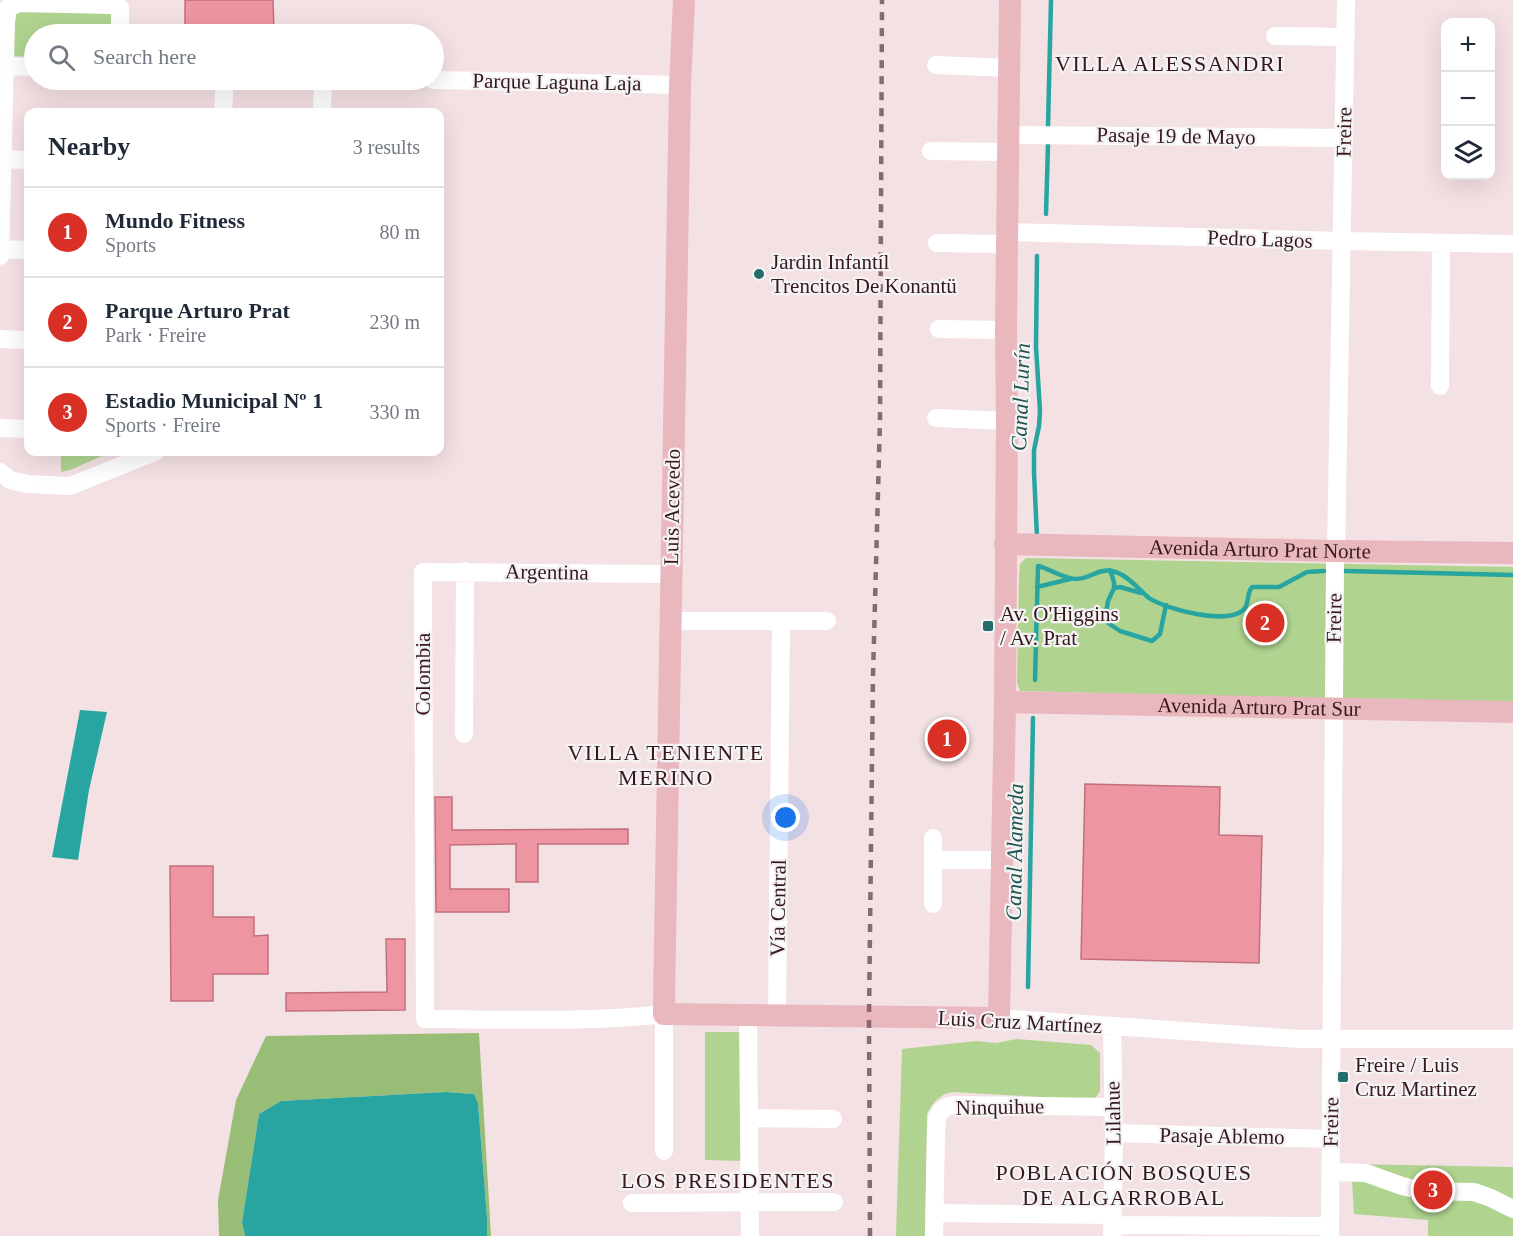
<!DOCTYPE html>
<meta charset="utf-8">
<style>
:root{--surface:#fff;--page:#f6f6f7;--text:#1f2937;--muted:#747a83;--line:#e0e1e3;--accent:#d93025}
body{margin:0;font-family:Georgia,serif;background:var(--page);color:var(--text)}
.controls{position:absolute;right:18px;top:18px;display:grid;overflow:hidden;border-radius:12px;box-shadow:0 6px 24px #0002}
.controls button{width:54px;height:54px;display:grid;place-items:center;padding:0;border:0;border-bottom:2px solid var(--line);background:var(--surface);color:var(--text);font:30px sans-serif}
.you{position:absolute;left:786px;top:818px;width:21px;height:21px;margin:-15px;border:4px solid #fff;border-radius:50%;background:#1a73e8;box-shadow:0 0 0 9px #1a73e833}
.badge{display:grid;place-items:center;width:39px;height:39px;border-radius:50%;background:var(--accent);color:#fff;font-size:20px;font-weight:700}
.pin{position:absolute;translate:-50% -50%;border:3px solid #fff;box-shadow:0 2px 6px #0006}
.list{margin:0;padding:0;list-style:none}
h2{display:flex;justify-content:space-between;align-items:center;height:78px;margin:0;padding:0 24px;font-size:26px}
h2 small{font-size:20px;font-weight:400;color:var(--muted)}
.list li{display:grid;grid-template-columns:39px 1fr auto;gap:18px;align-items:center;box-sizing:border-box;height:90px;padding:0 24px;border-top:2px solid var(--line)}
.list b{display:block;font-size:22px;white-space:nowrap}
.list p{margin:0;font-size:20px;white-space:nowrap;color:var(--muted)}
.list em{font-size:20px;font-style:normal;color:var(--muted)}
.icon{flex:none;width:33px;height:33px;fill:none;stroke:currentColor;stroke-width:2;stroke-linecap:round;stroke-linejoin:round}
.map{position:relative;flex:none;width:1513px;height:1236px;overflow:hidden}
.search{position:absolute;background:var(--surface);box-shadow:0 6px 24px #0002;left:24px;top:24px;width:420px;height:66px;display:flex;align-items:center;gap:15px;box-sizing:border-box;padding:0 21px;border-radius:33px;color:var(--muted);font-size:22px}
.panel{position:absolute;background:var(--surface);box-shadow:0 6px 24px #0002;left:24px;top:108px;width:420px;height:348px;border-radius:12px}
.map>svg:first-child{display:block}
.green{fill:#b0d490}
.forest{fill:#98bd76}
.water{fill:#28a5a0}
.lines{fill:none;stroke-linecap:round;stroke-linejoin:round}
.stream{stroke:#28a5a0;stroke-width:4.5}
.building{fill:#ed96a2;stroke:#c26f7c;stroke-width:1.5}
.minor{stroke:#fff;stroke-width:18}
.major{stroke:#e9b7be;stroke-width:22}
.rail{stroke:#866a6f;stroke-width:4.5;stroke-dasharray:8 8;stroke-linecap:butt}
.poi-dot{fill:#236e6b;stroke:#f4f4f4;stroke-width:2}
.labels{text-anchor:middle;stroke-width:4.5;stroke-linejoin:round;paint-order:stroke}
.street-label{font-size:21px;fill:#38171d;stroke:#f4f4f4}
.poi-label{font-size:21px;fill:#38171d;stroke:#f4f4f4;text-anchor:start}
.neighbourhood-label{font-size:22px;letter-spacing:1.5px;fill:#38171d;stroke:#f4f4f4}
.water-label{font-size:22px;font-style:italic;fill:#205250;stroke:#f4f4f4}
</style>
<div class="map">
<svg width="1513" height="1236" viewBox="0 0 1513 1236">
<rect width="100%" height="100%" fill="#f4e1e3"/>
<path class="green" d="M13 12H111L117 34H34V57L10 56Z
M61 452H111L70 470 61 472Z
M1026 558 1513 567V703L1020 691 1017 683 1019 576 1020 564Z
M705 1032H738L742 1036V1161L705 1160Z
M1017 1039 1091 1045 1100 1053V1091L1094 1100 952 1092C938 1095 933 1103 927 1114L925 1236H896L902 1049 976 1041 996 1043Z
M1351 1164 1513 1167V1236H1428V1220L1354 1214Z"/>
<path class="forest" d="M479 1033 491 1236H487V1218L478 1103 474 1094 446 1092 281 1101 259 1114 242 1222 245 1236H219L218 1200 236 1100 266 1036Z"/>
<path class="water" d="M80 710 107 712 89 790 78 860 52 857Z
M446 1092 474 1094 478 1103 487 1218V1236H245L242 1222 259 1114 281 1101Z"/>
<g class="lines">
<path class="stream" d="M1048 126 1051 0
M1046 214 1048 144
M1037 256 1036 347 1040 411 1039 426 1034 450V473L1037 537
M1110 570 1114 582V588L1108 601 1106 613 1108 623 1120 631 1152 641 1160 634 1166 605
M1345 571 1513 575
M1037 587 1070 579
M1114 588 1120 587 1141 593
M1035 680 1038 566C1051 569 1063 579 1077 579 1089 579 1099 568 1112 571 1127 574 1138 589 1149 598 1165 609 1231 627 1245 608 1249 601 1247 593 1252 587H1279L1307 572 1324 571
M1028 987 1033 718"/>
</g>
<path class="building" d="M185 0H273L274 32H261L262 34H185Z
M1085 784 1220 787 1219 835 1262 836 1259 963 1081 959Z
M435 797H452V830L628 829V844H538V882H516V844L450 845V889H509V912H436Z
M170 866H213V917H254V936L268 935V974H213V1001H171Z
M386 939H405V1010L286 1011V993L387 992Z"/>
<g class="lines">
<path class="minor" d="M1275 36 1346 37
M936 65 1009 68
M0 66 34 67
M433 80 680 85
M223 112 225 80
M322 112 323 80
M1007 135 1344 138
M931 151 1007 152
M2 159 28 160
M1007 232 1342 241 1513 244
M937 243 1007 244
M0 249 28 250
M0 256 6 22 8 8 19 3 111 5 120 8V34
M939 329 1006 330
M0 339 28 340
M1440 386 1441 243
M936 418 1007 421
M0 428 28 429
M0 472 10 480 27 484 70 486 155 452
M670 621H827
M464 734 465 571
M933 860H1002
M933 904V838
M748 1016 750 1236
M777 1016 781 621
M999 1018 1299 1039H1513
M1112 1026 1114 1133 1112 1236
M749 1118 833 1119
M1114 1133 1330 1139
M664 1151V1014C585 1023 504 1019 425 1019L423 590V572L671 574
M1331 1172 1366 1173 1402 1186 1423 1191 1474 1192 1491 1198 1513 1209
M632 1203 834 1202
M934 1213 1112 1215
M1112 1225 1330 1226
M934 1236 936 1135 937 1117 941 1111 946 1107 955 1105 1113 1107
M1330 1236 1335 564 1336 551 1346 0"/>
<g class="major">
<path d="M684 0 680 85C674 394 667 704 664 1014L999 1018 1005 702 1007 421 1006 330 1010 0"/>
<path id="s1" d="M1005 544 1336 551 1513 553"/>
<path id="s2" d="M1005 702 1513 712"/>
</g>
<path class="rail" d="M870 1236 869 1017 873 675 880 419 882 0"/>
</g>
<g class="poi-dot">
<circle cx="759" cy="274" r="6"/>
<rect x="982" y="620" width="12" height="12" rx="3"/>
<rect x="1337" y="1071" width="12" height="12" rx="3"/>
</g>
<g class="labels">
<g class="street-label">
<text transform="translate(557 82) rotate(1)" y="7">Parque Laguna Laja</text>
<text transform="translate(1344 132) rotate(-89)" y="7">Freire</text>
<text transform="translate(1176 136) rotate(1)" y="7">Pasaje 19 de Mayo</text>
<text transform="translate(1260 239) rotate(2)" y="7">Pedro Lagos</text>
<text transform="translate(672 507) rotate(-89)" y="7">Luis Acevedo</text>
<text dy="7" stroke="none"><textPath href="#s1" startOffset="255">Avenida Arturo Prat Norte</textPath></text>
<text transform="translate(547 572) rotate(1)" y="7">Argentina</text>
<text transform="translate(1334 618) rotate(-89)" y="7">Freire</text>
<text transform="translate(423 674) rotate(-90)" y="7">Colombia</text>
<text dy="7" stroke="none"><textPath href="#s2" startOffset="254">Avenida Arturo Prat Sur</textPath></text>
<text transform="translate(778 908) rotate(-89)" y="7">Vía Central</text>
<text transform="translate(1020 1022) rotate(3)" y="7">Luis Cruz Martínez</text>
<text transform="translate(1000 1107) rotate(-1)" y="7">Ninquihue</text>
<text transform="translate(1113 1113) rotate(-91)" y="7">Lilahue</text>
<text transform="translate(1331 1122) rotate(-89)" y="7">Freire</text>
<text transform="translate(1222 1136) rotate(1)" y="7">Pasaje Ablemo</text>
</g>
<g class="poi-label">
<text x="771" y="269">Jardin Infantíl<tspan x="771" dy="24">Trencitos De Konantü</tspan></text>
<text x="1000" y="621">Av. O'Higgins<tspan x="1000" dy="24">/ Av. Prat</tspan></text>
<text x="1355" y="1072">Freire / Luis<tspan x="1355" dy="24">Cruz Martinez</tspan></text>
</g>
<g class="neighbourhood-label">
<text x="1170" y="71">VILLA ALESSANDRI</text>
<text x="666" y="760">VILLA TENIENTE<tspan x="666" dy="25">MERINO</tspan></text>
<text x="1124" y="1180">POBLACIÓN BOSQUES<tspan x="1124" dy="25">DE ALGARROBAL</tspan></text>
<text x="728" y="1188">LOS PRESIDENTES</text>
</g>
<g class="water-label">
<text transform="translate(1020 397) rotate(-88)" y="8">Canal Lurín</text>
<text transform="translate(1014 852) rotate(-89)" y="8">Canal Alameda</text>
</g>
</g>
</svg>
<div class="controls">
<button>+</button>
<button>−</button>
<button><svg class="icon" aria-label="layers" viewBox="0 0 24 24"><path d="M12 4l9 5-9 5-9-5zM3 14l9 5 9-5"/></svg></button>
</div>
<div class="you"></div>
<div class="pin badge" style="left:947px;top:739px">1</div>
<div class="pin badge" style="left:1265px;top:623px">2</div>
<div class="pin badge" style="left:1433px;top:1190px">3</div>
<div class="search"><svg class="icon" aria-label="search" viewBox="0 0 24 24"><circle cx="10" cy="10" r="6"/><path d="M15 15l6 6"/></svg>Search here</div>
<section class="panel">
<h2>Nearby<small>3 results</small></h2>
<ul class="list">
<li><span class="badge">1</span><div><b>Mundo Fitness</b><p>Sports</p></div><em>80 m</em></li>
<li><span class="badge">2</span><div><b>Parque Arturo Prat</b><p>Park · Freire</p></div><em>230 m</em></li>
<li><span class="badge">3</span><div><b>Estadio Municipal Nº 1</b><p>Sports · Freire</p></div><em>330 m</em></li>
</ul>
</section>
</div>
